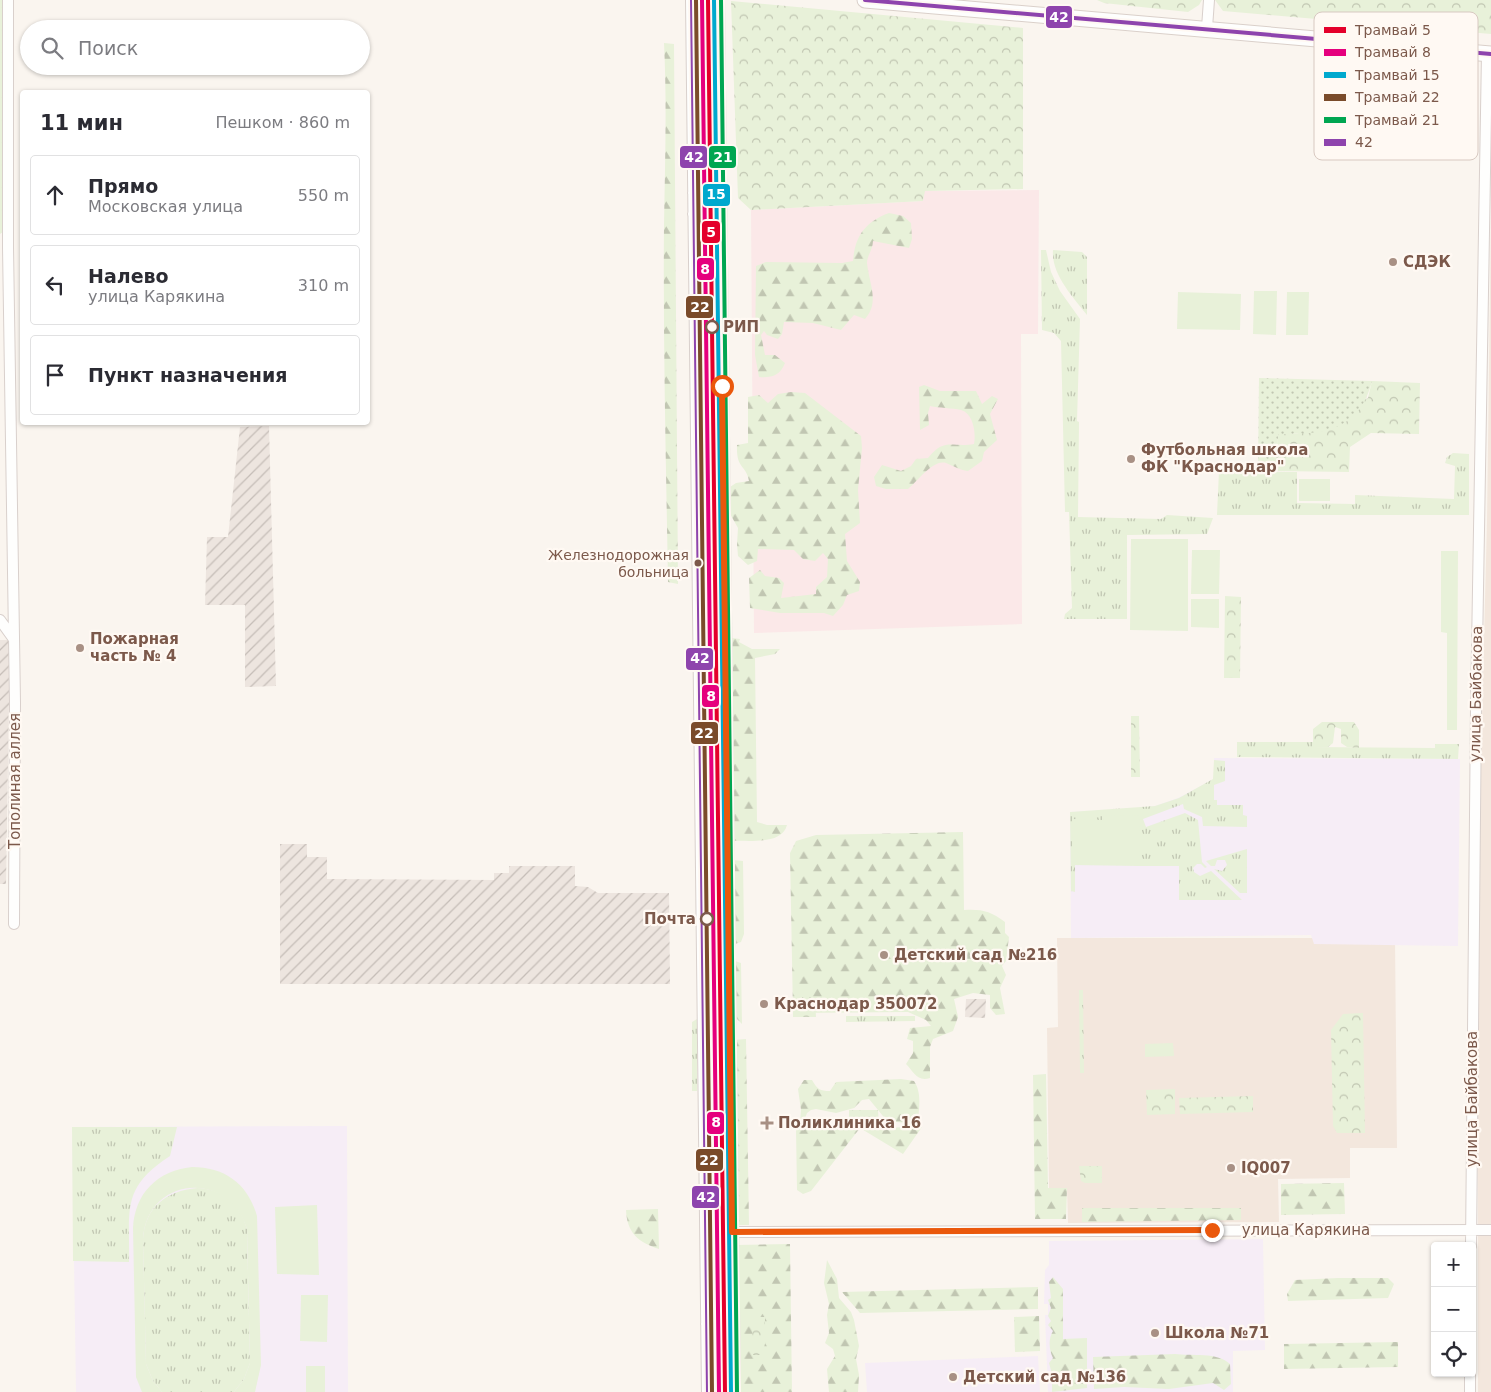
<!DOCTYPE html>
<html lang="ru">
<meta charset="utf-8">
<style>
:root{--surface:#fff;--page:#f7f7f7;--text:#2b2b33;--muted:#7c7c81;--line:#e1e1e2}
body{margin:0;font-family:"DejaVu Sans",sans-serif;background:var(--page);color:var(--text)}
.controls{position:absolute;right:15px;bottom:15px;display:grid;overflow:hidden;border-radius:5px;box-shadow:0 1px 4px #0004}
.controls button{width:45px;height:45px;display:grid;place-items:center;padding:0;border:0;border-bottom:1px solid var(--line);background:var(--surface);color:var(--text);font:25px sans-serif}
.stop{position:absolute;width:15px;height:15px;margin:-11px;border:4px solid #ea580c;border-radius:50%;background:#fff}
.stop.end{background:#ea580c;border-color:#fff;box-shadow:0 1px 5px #0008}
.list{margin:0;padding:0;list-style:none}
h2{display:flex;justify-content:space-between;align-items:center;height:65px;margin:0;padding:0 20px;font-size:21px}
h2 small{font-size:16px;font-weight:400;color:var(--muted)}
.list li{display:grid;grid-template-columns:32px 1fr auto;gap:15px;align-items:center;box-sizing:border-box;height:80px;margin:0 10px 10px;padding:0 10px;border:1px solid var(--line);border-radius:5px}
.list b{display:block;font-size:19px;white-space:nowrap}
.list p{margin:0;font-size:16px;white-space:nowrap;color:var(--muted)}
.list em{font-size:16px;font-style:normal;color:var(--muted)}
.icon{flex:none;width:28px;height:28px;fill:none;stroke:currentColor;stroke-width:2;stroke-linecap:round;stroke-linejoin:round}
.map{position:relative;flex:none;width:1491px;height:1392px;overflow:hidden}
.search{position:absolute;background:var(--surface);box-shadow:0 1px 4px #0004;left:20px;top:20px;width:350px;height:55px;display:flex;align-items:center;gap:12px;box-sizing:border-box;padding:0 18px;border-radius:28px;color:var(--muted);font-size:19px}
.panel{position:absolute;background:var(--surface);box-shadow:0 1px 4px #0004;left:20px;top:90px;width:350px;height:335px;border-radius:5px}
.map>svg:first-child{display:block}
.residential{fill:#f3e7dd}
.industrial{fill:url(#industrial-furrows)}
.education{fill:#f6edf6}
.medical{fill:#fbe8e8}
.grass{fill:url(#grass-tufts)}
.forest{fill:url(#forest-firs)}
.park{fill:url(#park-crowns)}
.garden{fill:url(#garden-dots)}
.pitch{fill:#e8f1d9}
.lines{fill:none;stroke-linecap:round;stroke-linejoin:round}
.minor-casing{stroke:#d9d0cc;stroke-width:12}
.tertiary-casing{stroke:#d9d0cc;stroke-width:14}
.secondary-casing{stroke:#dad0ca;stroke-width:17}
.minor{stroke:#fefefd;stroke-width:10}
.tertiary{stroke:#fefefd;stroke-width:12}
.secondary{stroke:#fefefd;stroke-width:15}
.bus-1-casing{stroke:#fff9f3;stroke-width:8}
.bus-1{stroke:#8e44ad;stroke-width:4}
.tram-1-casing{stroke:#fff9f3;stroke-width:8}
.tram-2-casing{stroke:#fff9f3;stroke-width:8}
.tram-3-casing{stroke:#fff9f3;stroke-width:8}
.tram-4-casing{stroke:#fff9f3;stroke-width:8}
.tram-5-casing{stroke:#fff9f3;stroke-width:8}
.tram-1{stroke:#e4002b;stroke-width:4}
.tram-2{stroke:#e5007d;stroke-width:4}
.tram-3{stroke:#00a9ce;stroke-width:4}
.tram-4{stroke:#7a4b2a;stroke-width:4}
.tram-5{stroke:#00a651;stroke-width:4}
.route{stroke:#ea580c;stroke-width:6}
.poi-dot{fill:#a89084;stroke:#fff9f3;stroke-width:2}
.stop-dot{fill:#fff9f3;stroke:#7c594b;stroke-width:2.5}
.bus-dot{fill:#7c594b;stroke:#fff9f3;stroke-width:2}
.labels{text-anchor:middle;stroke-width:4.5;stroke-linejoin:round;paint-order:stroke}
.bus-label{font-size:14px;fill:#7c594b;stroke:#fff9f3;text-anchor:end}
.poi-label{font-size:15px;font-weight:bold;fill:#7c594b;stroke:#fff9f3;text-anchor:start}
.stop-label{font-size:15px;font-weight:bold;fill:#7c594b;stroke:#fff9f3;text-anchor:start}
.street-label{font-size:15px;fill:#7c594b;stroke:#fff9f3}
.key{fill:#fff9f3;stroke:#d8c9c1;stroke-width:1}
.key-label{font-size:14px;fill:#7c594b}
.line-badge{stroke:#fff9f3;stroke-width:2}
.badge-label{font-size:14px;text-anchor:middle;font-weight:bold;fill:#fff}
</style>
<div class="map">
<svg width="1491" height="1392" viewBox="0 0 1491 1392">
<defs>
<pattern id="industrial-furrows" width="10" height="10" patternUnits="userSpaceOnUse" patternTransform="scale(1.25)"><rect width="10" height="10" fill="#ede5df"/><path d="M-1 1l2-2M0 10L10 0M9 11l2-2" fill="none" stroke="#c5bdb7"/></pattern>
<pattern id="grass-tufts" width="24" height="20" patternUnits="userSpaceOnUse" patternTransform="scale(1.25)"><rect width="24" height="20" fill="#e8f1d9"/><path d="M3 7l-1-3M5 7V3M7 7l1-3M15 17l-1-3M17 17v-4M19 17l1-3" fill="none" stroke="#c1c6b2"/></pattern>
<pattern id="forest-firs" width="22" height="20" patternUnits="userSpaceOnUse" patternTransform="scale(1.25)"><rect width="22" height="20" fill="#e8f1d9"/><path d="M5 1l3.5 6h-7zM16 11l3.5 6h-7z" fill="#c1c6b2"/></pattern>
<pattern id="park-crowns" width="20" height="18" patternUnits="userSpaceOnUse" patternTransform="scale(1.25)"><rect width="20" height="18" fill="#e8f1d9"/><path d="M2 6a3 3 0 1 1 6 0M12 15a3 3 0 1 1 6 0" fill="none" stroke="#c1c6b2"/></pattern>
<pattern id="garden-dots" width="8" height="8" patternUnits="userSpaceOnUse" patternTransform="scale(1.25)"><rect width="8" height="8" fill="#e8f1d9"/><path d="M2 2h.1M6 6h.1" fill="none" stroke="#c1c6b2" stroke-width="1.8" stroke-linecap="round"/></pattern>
</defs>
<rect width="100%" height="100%" fill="#faf5ef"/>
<path class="residential" d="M1491 215V1392H1478V877L1487 522Z
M1057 938H1395L1397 1148H1350V1178L1278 1179 1279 1222 1068 1223 1067 1188H1049L1047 1028 1058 1027Z"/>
<path class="industrial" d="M269 426 276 686 245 687V605H205L207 537H228L240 427Z
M0 640H10L6 884H0Z
M280 844H307V857H327V879L494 880V873H509V866H575V886L588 887 598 893H669L670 984H280Z
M966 999H986L985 1018 965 1017Z"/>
<path class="education" d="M1214 758 1460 759 1458 946 1314 944 1311 935 1071 938 1070 812 1136 809 1155 806 1178 798 1214 779Z
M347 1126 348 1392H76L72 1127Z
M1263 1239 1265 1350 1233 1351V1392H1048L1045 1315H1048V1304H1044L1045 1270 1049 1265V1241Z
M1038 1356 1040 1392H867L865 1363Z"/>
<path class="medical" d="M1039 190 1038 334H1021L1022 624 754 633 751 210 923 201 924 191Z"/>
<path class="grass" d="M1041 250H1046L1051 272 1060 291 1080 319 1077 421 1079 422 1078 517 1161 519 1167 515 1213 518 1207 534 1127 535V619H1064L1065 614 1072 608 1069 512H1065L1061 341 1054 333 1042 330Z
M1053 250 1082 252 1087 257V315C1073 297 1051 274 1053 250Z
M1453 453 1469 454V515H1217L1219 471 1297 472V503L1355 504V495L1454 499 1455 466 1445 463 1447 457Z
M1237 742H1313V747L1435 748V744H1459L1458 759 1237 757Z
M1214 760 1225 761V781L1214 785V800H1217V805H1243V815L1247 816V827L1203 826 1202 817 1184 809 1183 804 1143 819 1146 827 1185 813 1198 820 1202 862 1207 867 1205 868 1201 864H1197L1193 868 1194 872 1200 876 1211 871 1242 900H1179V866H1139V816H1104V820L1073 865H1075V892L1071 891 1070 812 1155 806 1179 798 1213 779Z
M1247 849V893H1240L1214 869 1222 871 1227 865 1225 860H1217L1215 866H1211L1206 861Z
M1079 990H1083L1084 1073H1080Z
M846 1016H915V1021L846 1022Z
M697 1019V1091H692V1022Z
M72 1127H177L170 1156C121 1188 130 1209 129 1262L73 1261Z
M197 1188C223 1189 240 1204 247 1229L250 1363 244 1379 234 1392H162L153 1381 146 1364 143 1239C145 1207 166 1191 197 1188Z"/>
<path class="forest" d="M664 43 674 44 678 584 668 582C666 463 663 344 664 225 665 164 667 104 664 43Z
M889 213 903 216 911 223 912 239 909 248 873 241C873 249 867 256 867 263 869 283 880 303 865 319L854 315 841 330 813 323 784 322 782 334 778 339 767 335 764 331 761 335 765 355H775L785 363C780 376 771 378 759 377L755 355 756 266 766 262 842 263 853 261C855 236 865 222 889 213Z
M924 385 940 391H976L982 404 992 396 998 399 990 414 997 440 984 452 982 461 968 471C959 470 954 466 946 463 933 459 917 482 908 489H886L876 486 874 477 882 465 901 471 911 466 916 459 928 458C945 437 952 448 974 444 976 434 974 414 961 410 952 408 939 408 930 406L928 413 929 425 920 430 919 387Z
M791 392 805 393 861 436 862 448 858 490 860 523 845 534 847 561 860 582 859 591 847 595 843 605 833 616 824 613H780L750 608 749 578 760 570 765 576 779 578 784 583 781 598 816 594V587L827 577 828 559 823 553 815 561 803 559 794 550 758 549 757 561 748 565 738 556 737 544 738 528 729 512 727 489 736 483 749 481C746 464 736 470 737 445L748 443V397L759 395 768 403 778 394Z
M732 638 740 639 739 642 752 649H780L775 654 755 658 757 822 767 825H787C782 845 750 840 733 841Z
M963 832 964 910C982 909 990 911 1005 922V933L1009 937 1006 961 1002 966 1006 975 1000 988 1005 1014 996 1015 990 1008V995L973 993 954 999 958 1017 953 1031 933 1039 930 1047V1078C917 1082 914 1072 906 1064L913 1053V1041L907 1039 910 1028 931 1026 926 1020 908 1012 793 1013 790 853 796 841 816 835Z
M733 860 743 861 744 934 741 942 732 945Z
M732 960 741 963 742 1024 733 1015Z
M746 1039 749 1225H735L733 1040Z
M1046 1074 1048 1188H1067L1066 1219H1035L1033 1075Z
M901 1079 914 1081C922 1093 919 1107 918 1121L907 1123 887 1121 869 1099 862 1100 854 1108 836 1113 816 1109 811 1110 807 1113 803 1124 800 1123 801 1110 798 1089 804 1080H812C817 1089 820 1091 830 1091L836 1082Z
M922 1127 903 1154 860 1128 811 1191 803 1194 797 1190 796 1129Z
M1344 1183 1345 1214 1281 1215V1184Z
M1082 1208H1241V1220L1082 1222Z
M658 1209 659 1249C638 1242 627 1233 626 1210Z
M790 1244 792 1392H738L735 1245Z
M827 1260 837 1279 839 1298 851 1312 854 1320 859 1346 856 1359 859 1375 858 1392H829L827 1369 835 1356 833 1349 825 1343 829 1333 827 1315 829 1304 824 1283Z
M1053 1277 1063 1289V1339L1087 1338V1388L1052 1392V1374L1049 1363 1053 1358C1049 1350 1048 1339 1053 1331L1048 1325 1051 1321 1048 1316 1051 1308 1048 1300 1051 1298 1049 1282Z
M1338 1278H1388L1394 1284 1388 1298 1288 1301 1287 1294 1295 1280Z
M1038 1287V1309L860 1313 842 1292Z
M1039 1316 1040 1351 1015 1352 1014 1317Z
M1398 1342V1367L1284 1369V1344Z
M1175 1354C1191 1356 1218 1352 1230 1364L1231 1384 1224 1390 1213 1383 1169 1389 1124 1387 1094 1389 1093 1357Z"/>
<path class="park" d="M0 0H4V231L0 234Z
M1097 0H1202L1199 5 1188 12 1104 3Z
M1215 0H1491V34L1223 11Z
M731 1 1023 28V189L925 191 923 201 751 210 738 198Z
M1372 381 1420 383 1419 434 1371 433 1350 447 1349 472 1277 471 1278 434H1297L1368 398Z
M1225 596 1241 597 1240 678H1224Z
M1131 716H1139L1140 777H1131Z
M1322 722H1354L1359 730V748L1347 747 1341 743V729L1335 727 1333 743 1328 747H1313V729Z
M793 997H815L816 1017H793Z
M1363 1013 1365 1133H1337L1333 1126 1331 1030 1343 1014Z
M1175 1089V1114L1147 1115 1146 1090Z
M1253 1096V1112L1180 1114 1179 1098Z
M849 1110H878L879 1125 849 1126Z
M1079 1166H1102V1183H1085L1081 1181Z
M752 1317H765V1355H753Z"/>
<path class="garden" d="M1259 378 1372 381C1359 432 1323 434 1278 434L1277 471H1258Z"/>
<path class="pitch" d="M1254 291H1277L1276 335 1253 334Z
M1178 292 1241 294 1240 330 1177 329Z
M1287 292H1309L1308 335H1286Z
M1299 479H1330V501H1299Z
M1131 539H1188V631L1130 630Z
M1192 550H1220L1219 594H1191Z
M1441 551H1458L1457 730H1447V633L1441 632Z
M1191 599H1219V628L1191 627Z
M1104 815 1140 816 1139 866 1072 865 1073 819 1103 820Z
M1173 1043 1174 1056 1145 1057V1044Z
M192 1167C225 1167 248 1184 257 1216L261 1365 255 1392H234L244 1379 250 1363 247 1229C229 1169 147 1176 143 1239L146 1364 153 1381 162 1392H142L136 1377 133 1228C135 1193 157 1171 192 1167Z
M317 1205 319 1275 277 1274 275 1207Z
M301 1295H328L327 1342 300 1341Z
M306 1366H325V1392H306Z"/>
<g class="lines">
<defs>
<path id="minor" d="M8 0V247L15 702 14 924
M1207 28 1209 0
M0 620 13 638
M732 1232 1491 1230
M1471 1246 1476 708 1487 53
M1470 1392V1373"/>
<path id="tertiary" d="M692 0 708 1392
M718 0 734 1392
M694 193H720
M694 214H720
M702 842 727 843
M702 862H727
M705 1149H731
M705 1168H731
M707 1314H733
M707 1324H733"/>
<path id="secondary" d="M865 0 1491 54"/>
</defs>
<use href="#minor" class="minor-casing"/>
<use href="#tertiary" class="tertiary-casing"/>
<use href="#secondary" class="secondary-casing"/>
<use href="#minor" class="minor"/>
<use href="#tertiary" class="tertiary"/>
<use href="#secondary" class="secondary"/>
<defs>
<path id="bus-1" d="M692 0 708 1392
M865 0 1491 54"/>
</defs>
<use href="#bus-1" class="bus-1-casing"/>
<use href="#bus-1" class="bus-1"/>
<defs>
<path id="tram-1" d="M708 0 725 1392"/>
<path id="tram-2" d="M702 0 719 1392"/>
<path id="tram-3" d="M714 0 731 1392"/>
<path id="tram-4" d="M696 0 712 1392"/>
<path id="tram-5" d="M721 0 737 1392"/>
</defs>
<use href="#tram-1" class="tram-1-casing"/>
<use href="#tram-2" class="tram-2-casing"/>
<use href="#tram-3" class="tram-3-casing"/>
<use href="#tram-4" class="tram-4-casing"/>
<use href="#tram-5" class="tram-5-casing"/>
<use href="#tram-1" class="tram-1"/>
<use href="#tram-2" class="tram-2"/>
<use href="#tram-3" class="tram-3"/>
<use href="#tram-4" class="tram-4"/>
<use href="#tram-5" class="tram-5"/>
</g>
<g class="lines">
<path class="route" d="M722 386 732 1232 1212 1230"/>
</g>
<g class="poi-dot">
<circle cx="1393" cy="262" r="5"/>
<circle cx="1131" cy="459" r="5"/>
<circle cx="80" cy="648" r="5"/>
<circle cx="884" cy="955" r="5"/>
<circle cx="764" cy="1004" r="5"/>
<path d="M764.5 1115.5h5v5h5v5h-5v5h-5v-5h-5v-5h5z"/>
<circle cx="1231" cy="1168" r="5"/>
<circle cx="1155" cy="1333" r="5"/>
<circle cx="953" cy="1377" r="5"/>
</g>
<g class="stop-dot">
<circle cx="712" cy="327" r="6"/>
<circle cx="707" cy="919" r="6"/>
</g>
<circle class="bus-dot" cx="698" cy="563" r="4.5"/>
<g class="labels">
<g class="bus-label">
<text x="689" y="560">Железнодорожная<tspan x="689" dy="17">больница</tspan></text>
</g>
<g class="poi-label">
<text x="1403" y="267">СДЭК</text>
<text x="1141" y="455">Футбольная школа<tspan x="1141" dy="17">ФК "Краснодар"</tspan></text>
<text x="90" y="644">Пожарная<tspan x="90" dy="17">часть № 4</tspan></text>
<text x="894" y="960">Детский сад №216</text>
<text x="774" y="1009">Краснодар 350072</text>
<text x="778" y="1128">Поликлиника 16</text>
<text x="1241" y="1173">IQ007</text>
<text x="1165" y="1338">Школа №71</text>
<text x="963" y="1382">Детский сад №136</text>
</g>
<g class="stop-label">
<text x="723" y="332">РИП</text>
<text x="696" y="924" text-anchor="end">Почта</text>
</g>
<g class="street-label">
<text transform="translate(1476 694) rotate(-89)" y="5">улица Байбакова</text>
<text transform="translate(15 781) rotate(-90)" y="5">Тополиная аллея</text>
<text transform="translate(1472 1099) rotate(-90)" y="5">улица Байбакова</text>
<text x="1306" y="1235">улица Карякина</text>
</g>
</g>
<rect x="1314" y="12" width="164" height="148" rx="8" class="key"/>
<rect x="1324" y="27" width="22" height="6" fill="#e4002b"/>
<rect x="1324" y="49" width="22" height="7" fill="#e5007d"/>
<rect x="1324" y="72" width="22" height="6" fill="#00a9ce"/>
<rect x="1324" y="94" width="22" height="7" fill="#7a4b2a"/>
<rect x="1324" y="117" width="22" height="6" fill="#00a651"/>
<rect x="1324" y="139" width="22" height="7" fill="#8e44ad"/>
<g class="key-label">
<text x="1355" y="35">Трамвай 5</text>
<text x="1355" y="57">Трамвай 8</text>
<text x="1355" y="80">Трамвай 15</text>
<text x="1355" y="102">Трамвай 22</text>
<text x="1355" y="125">Трамвай 21</text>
<text x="1355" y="147">42</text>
</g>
<g class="line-badge">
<rect x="1045" y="5" width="28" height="24" rx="5" fill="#8e44ad"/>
<rect x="679" y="145" width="29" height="24" rx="5" fill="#8e44ad"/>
<rect x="708" y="145" width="29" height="24" rx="5" fill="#00a651"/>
<rect x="702" y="183" width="29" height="24" rx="5" fill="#00a9ce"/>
<rect x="701" y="220" width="20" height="24" rx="5" fill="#e4002b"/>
<rect x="696" y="257" width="19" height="24" rx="5" fill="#e5007d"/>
<rect x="685" y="295" width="29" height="24" rx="5" fill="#7a4b2a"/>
<rect x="685" y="647" width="29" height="24" rx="5" fill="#8e44ad"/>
<rect x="701" y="684" width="19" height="24" rx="5" fill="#e5007d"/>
<rect x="690" y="721" width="29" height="24" rx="5" fill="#7a4b2a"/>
<rect x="706" y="1111" width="19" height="24" rx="5" fill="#e5007d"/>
<rect x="695" y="1148" width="29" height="24" rx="5" fill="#7a4b2a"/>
<rect x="691" y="1185" width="29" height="24" rx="5" fill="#8e44ad"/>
</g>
<g class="badge-label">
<text x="1059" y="22">42</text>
<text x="694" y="162">42</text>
<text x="723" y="162">21</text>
<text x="716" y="199">15</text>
<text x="711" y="237">5</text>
<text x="705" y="274">8</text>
<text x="700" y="312">22</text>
<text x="700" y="663">42</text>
<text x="711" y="701">8</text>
<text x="704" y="738">22</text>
<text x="716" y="1127">8</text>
<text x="709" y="1165">22</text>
<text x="706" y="1202">42</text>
</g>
</svg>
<div class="controls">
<button>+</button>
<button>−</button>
<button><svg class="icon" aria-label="locate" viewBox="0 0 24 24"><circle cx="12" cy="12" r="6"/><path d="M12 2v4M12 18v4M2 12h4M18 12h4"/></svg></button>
</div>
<div class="stop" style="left:722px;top:386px"></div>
<div class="stop end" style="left:1212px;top:1230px"></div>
<div class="search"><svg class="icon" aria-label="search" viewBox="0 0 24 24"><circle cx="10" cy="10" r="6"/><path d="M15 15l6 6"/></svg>Поиск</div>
<section class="panel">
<h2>11 мин<small>Пешком · 860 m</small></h2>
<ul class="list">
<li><svg class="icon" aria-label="ahead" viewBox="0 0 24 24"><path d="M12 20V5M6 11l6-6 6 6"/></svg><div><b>Прямо</b><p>Московская улица</p></div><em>550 m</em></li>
<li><svg class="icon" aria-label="left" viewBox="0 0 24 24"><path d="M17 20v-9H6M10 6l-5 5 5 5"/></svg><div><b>Налево</b><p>улица Карякина</p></div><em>310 m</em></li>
<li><svg class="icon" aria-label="arrive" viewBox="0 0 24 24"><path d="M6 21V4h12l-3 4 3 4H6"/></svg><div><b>Пункт назначения</b></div></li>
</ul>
</section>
</div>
